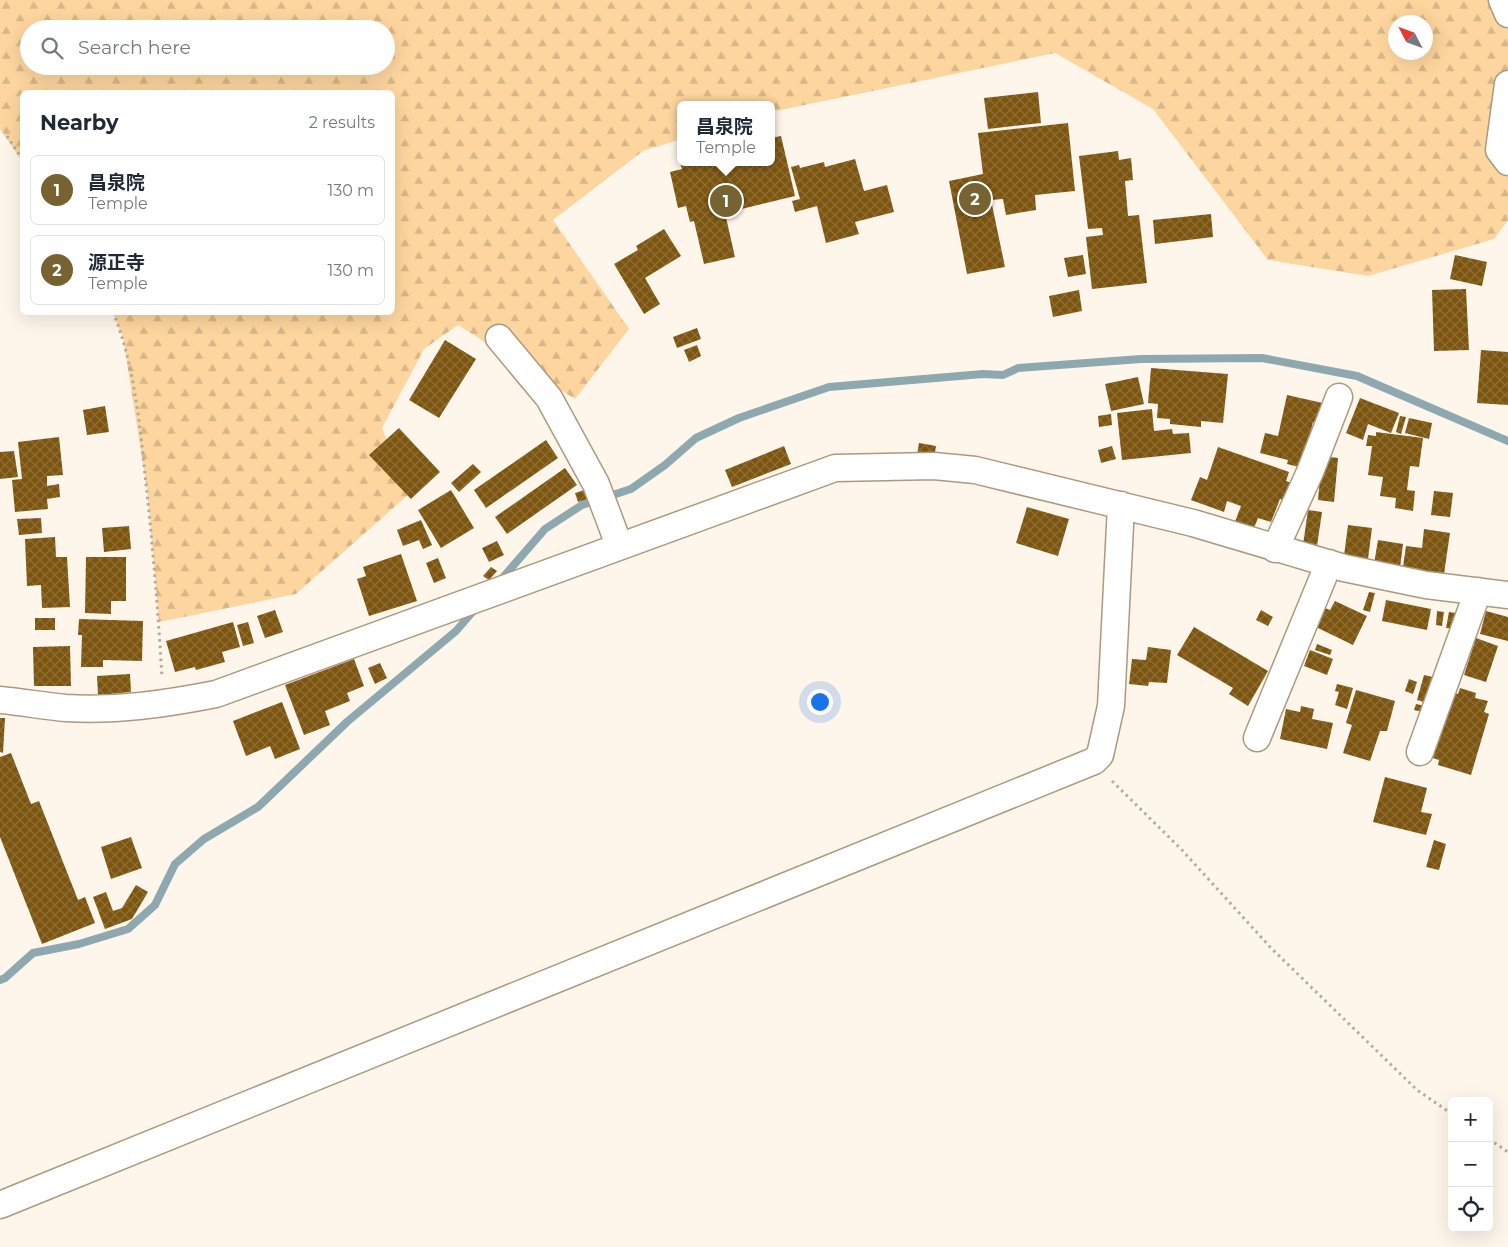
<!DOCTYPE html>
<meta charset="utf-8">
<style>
:root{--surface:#fff;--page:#f2f2f3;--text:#1f2937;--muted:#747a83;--line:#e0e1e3;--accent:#776231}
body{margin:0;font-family:Montserrat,"Noto Sans JP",sans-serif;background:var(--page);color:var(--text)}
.controls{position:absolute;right:15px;bottom:15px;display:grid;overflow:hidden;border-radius:8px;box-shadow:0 5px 20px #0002}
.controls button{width:45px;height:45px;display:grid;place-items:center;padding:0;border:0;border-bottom:1px solid var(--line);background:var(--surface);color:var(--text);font:25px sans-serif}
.compass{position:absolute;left:1388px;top:15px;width:45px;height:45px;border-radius:50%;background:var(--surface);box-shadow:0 5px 20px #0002;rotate:311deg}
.you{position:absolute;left:819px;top:701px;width:18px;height:18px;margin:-12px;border:4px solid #fff;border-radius:50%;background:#1a73e8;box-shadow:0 0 0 8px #1a73e833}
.badge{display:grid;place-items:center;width:32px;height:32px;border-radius:50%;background:var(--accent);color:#fff;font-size:16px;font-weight:700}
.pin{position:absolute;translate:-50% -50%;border:2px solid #fff;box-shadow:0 1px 5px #0006}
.popup{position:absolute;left:677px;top:101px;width:98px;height:65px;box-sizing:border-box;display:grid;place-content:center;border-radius:8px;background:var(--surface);filter:drop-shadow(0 1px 4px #0005);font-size:16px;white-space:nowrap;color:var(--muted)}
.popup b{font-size:19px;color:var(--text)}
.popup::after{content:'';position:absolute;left:50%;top:100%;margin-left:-10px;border:10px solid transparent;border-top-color:var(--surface)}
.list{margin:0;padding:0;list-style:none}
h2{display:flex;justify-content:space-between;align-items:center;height:65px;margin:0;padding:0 20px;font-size:21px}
h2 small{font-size:16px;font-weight:400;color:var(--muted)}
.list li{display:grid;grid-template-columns:32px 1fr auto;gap:15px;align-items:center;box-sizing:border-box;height:70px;margin:0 10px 10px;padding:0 10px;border:1px solid var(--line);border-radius:8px}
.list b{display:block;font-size:19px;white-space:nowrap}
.list p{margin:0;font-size:16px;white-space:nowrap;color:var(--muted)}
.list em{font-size:16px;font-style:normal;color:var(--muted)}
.icon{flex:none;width:28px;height:28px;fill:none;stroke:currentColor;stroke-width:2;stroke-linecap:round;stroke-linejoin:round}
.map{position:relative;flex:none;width:1508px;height:1247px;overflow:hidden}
.search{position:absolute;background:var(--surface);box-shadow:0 5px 20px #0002;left:20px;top:20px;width:375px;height:55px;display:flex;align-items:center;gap:12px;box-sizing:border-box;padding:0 18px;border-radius:28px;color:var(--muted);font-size:19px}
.panel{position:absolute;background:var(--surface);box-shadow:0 5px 20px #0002;left:20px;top:90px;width:375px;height:225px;border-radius:8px}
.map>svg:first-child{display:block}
.forest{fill:url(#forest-firs);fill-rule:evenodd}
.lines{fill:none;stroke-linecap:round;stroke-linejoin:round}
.stream{stroke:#8ea8b0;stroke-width:8}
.building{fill:url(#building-cross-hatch)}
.minor-casing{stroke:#ad997e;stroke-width:29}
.path{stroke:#b3aba0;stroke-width:3;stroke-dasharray:2.5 4;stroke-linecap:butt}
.minor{stroke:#fff;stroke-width:26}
</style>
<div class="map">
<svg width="1508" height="1247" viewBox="0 0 1508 1247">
<defs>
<pattern id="forest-firs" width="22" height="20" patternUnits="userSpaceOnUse" patternTransform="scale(1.25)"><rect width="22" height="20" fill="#fdd59e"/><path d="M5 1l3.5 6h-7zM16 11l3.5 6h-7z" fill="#d9b687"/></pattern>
<pattern id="building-cross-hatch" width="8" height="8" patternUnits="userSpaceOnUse" patternTransform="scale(1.25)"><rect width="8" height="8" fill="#7d550e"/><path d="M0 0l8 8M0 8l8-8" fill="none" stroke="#8d6e38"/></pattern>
</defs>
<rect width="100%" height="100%" fill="#fff6eb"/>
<path class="forest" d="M0 0H1508V220L1494 239 1368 276 1268 260 1153 109 1055 53 771 112V105H681V139L643 151 553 220 629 329 575 399 458 325 424 349 382 428 408 495 296 594 159 622 147 489 123 338 113 313 392 312V92H22V161L0 129ZM1396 22H1426V52H1396ZM29 29H386V66H29Z"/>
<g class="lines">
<path class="stream" d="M499 582 545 529 582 505 631 489 665 465 696 438 739 418 829 387 983 374 1003 375 1018 368 1141 359 1262 358 1357 376 1508 441
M0 980 5 978 33 953 79 944 128 929 155 905 175 864 204 839 258 807 348 721 456 631 475 609"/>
</g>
<path class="building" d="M1038 92 1041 123 988 129 984 98Z
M1068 123 1075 191 1035 195 1036 210 1006 215 1003 199 991 200 1005 267 967 274 949 181 983 174 978 133Z
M781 136 795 196 725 213 735 257 704 264 694 221 690 222 686 206 678 208 670 172 682 169 680 163 683 162H771V138Z
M1118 151 1119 160 1131 158 1133 180 1125 181 1128 216 1139 215 1147 283 1092 289 1086 237 1103 235 1102 228 1088 229 1079 156Z
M855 159 864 191 887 185 894 212 855 222 859 234 826 243 817 206 795 212 792 201 800 199 791 167 799 165 800 168 824 162 825 167Z
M1211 214 1213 237 1155 244 1153 220Z
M664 229 681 256 645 278 660 304 644 314 614 264 638 250 636 246Z
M1083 255 1086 274 1068 277 1064 258Z
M1455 255 1487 262 1482 286 1450 279Z
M1466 289 1469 350 1434 351 1432 290Z
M1079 290 1082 311 1053 317 1049 296Z
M697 328 701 339 677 348 673 337Z
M445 340 476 359 439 418 409 400Z
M697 345 701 356 689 362 684 350Z
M1481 350 1508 352V405L1477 403Z
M1151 368 1228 374 1223 423 1201 421V427L1170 424V419L1157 418 1158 404 1148 403Z
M1138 377 1144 404 1111 411 1105 384Z
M1287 395 1327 404 1322 425 1313 422 1310 435 1317 437 1303 468 1287 464 1288 460 1260 453 1265 433 1278 436Z
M1360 398 1399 413 1391 433 1368 424 1363 440 1346 433Z
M105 406 109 432 87 435 83 410Z
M1152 409 1154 431 1172 429 1173 434 1189 433 1191 453 1122 460 1117 413Z
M1111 414 1112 425 1099 427 1098 416Z
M1400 416 1406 417 1401 434 1396 432Z
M1409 418 1432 423 1429 439 1405 433Z
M399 428 440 472 411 499 369 455Z
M1376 432 1423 438 1419 467 1410 466 1407 490 1415 491 1413 511 1395 508 1396 498 1380 496 1383 477 1368 475 1372 446H1366L1368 435 1376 436Z
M59 437 63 475 47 476V486L59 484 60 497 47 499 48 509 15 512 12 480 22 479 18 442Z
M546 440 558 458 486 508 474 490Z
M919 443 936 446 934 458 917 455Z
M784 446 791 464 732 487 725 470Z
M1112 446 1116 459 1101 463 1098 450Z
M1218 447 1289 472 1286 481 1292 483 1285 501 1280 499 1271 522 1258 518 1254 528 1235 522 1241 506 1227 501 1224 512 1191 500 1200 477 1207 480Z
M14 451 18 477 0 479V452Z
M1322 456 1338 458 1334 502 1318 500Z
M473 464 481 472 459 492 451 483Z
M565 468 577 485 507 534 495 517Z
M588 489 591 498 578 502 575 493Z
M451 490 474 528 441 548 418 510Z
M1434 491 1453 493 1450 517 1431 515Z
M1027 507 1069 519 1058 556 1016 543Z
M1308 510 1322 512 1317 546 1303 545Z
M41 518 42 533 19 535 17 519Z
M421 520 432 545 423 549 419 540 403 546 397 530Z
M1348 525 1372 528 1368 559 1344 556Z
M129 526 131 549 104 552 102 528Z
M1424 529 1450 533 1444 574 1403 567 1406 546 1422 548Z
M55 537 56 557H67L70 607 42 608 41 585 27 586 25 539Z
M1378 540 1403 544 1400 568 1374 564Z
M497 541 504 555 489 562 482 548Z
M401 554 417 601 369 616 357 579 366 576 363 567Z
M86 557H126V601H111V614L85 613Z
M438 558 446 578 434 583 426 563Z
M491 567 497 571 489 580 483 576Z
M1369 592 1375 593 1370 612 1363 610Z
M1386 600 1431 609 1427 630 1382 621Z
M1335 601 1367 616 1353 645 1316 627 1325 608 1330 610Z
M275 610 283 632 265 638 257 616Z
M1261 610 1273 617 1268 626 1256 620Z
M1437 611 1444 612 1442 626 1436 625Z
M1486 611 1508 617V641L1480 634Z
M1449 612 1463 614 1460 630 1446 628Z
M35 618H55V630H35Z
M79 619 143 621 142 661 103 660V667H81L82 635H78Z
M233 622 240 647 222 652 225 662 196 670 195 667 175 672 166 641Z
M248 622 254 643 243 646 237 625Z
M1194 627 1268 671 1248 706 1229 694 1233 688 1177 655Z
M1476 638 1498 646 1486 682 1464 675Z
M1317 644 1332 650 1330 655 1315 650Z
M70 646 71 686H34L33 647Z
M1148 647 1171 650 1167 683 1149 682 1148 686 1129 684 1132 659 1146 660Z
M1310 650 1333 659 1327 675 1304 666Z
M354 659 364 686 347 693 350 701 325 711 330 725 304 735 285 685Z
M380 663 387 678 375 684 368 668Z
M130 674 131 692 98 695 97 676Z
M1424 675 1437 678 1430 704 1417 700Z
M1409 679 1417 682 1413 694 1405 691Z
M1337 684 1353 688 1347 709 1335 705 1339 692 1335 691Z
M1460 688 1476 693 1475 698 1488 701 1484 712 1489 714 1471 775 1438 765 1439 760 1427 756 1452 692 1458 694Z
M1356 690 1395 701 1387 731H1380L1370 761 1343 753 1352 725 1346 723Z
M282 702 300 749 275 759 270 746 246 756 233 721Z
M1416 704 1425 706 1423 712 1414 710Z
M1301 706 1314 709 1312 719 1333 723 1327 749 1280 739 1286 709 1300 712Z
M0 718H5L3 753 0 752Z
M11 753 31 804 39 801 78 900 85 897 95 923 42 944 0 837V757Z
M1385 777 1427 788 1421 812 1432 814 1426 835 1373 822Z
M131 837 142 868 111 879 101 847Z
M1434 840 1446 844 1439 870 1426 867Z
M136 885 148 892 132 919 105 929 93 897 106 892 113 911 122 908Z"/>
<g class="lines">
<defs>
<path id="minor" d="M1502 0 1508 14
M1508 84 1499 150 1508 162
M499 338 549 398 596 484 619 545
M1275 549 1310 472 1339 397
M0 700C22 702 44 706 66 708 117 711 165 704 216 694L835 468 934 466 975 470 1193 523 1344 568 1426 585 1508 595
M1257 738 1329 563
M1420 752 1478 591
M0 1205 1094 761 1100 755 1111 706 1121 505"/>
</defs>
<use href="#minor" class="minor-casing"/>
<path class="path" d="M7 136 22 159
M113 312C135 366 140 427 146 484 153 548 158 612 162 677
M1112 781 1181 849 1271 948 1417 1090 1452 1114
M1489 1139 1508 1152"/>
<use href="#minor" class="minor"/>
</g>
</svg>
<div class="controls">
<button>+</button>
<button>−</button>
<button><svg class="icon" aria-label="locate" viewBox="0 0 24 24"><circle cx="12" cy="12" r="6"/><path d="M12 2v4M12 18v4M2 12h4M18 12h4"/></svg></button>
</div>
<svg class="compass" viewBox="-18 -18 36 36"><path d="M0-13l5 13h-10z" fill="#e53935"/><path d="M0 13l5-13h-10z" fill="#747a83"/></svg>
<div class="you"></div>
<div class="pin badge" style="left:726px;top:201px">1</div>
<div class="popup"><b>昌泉院</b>Temple</div>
<div class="pin badge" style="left:975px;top:199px">2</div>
<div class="search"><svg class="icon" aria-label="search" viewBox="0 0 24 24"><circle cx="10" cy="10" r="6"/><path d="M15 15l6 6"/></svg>Search here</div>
<section class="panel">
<h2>Nearby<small>2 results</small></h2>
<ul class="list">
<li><span class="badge">1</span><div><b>昌泉院</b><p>Temple</p></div><em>130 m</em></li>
<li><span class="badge">2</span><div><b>源正寺</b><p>Temple</p></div><em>130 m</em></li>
</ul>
</section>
</div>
